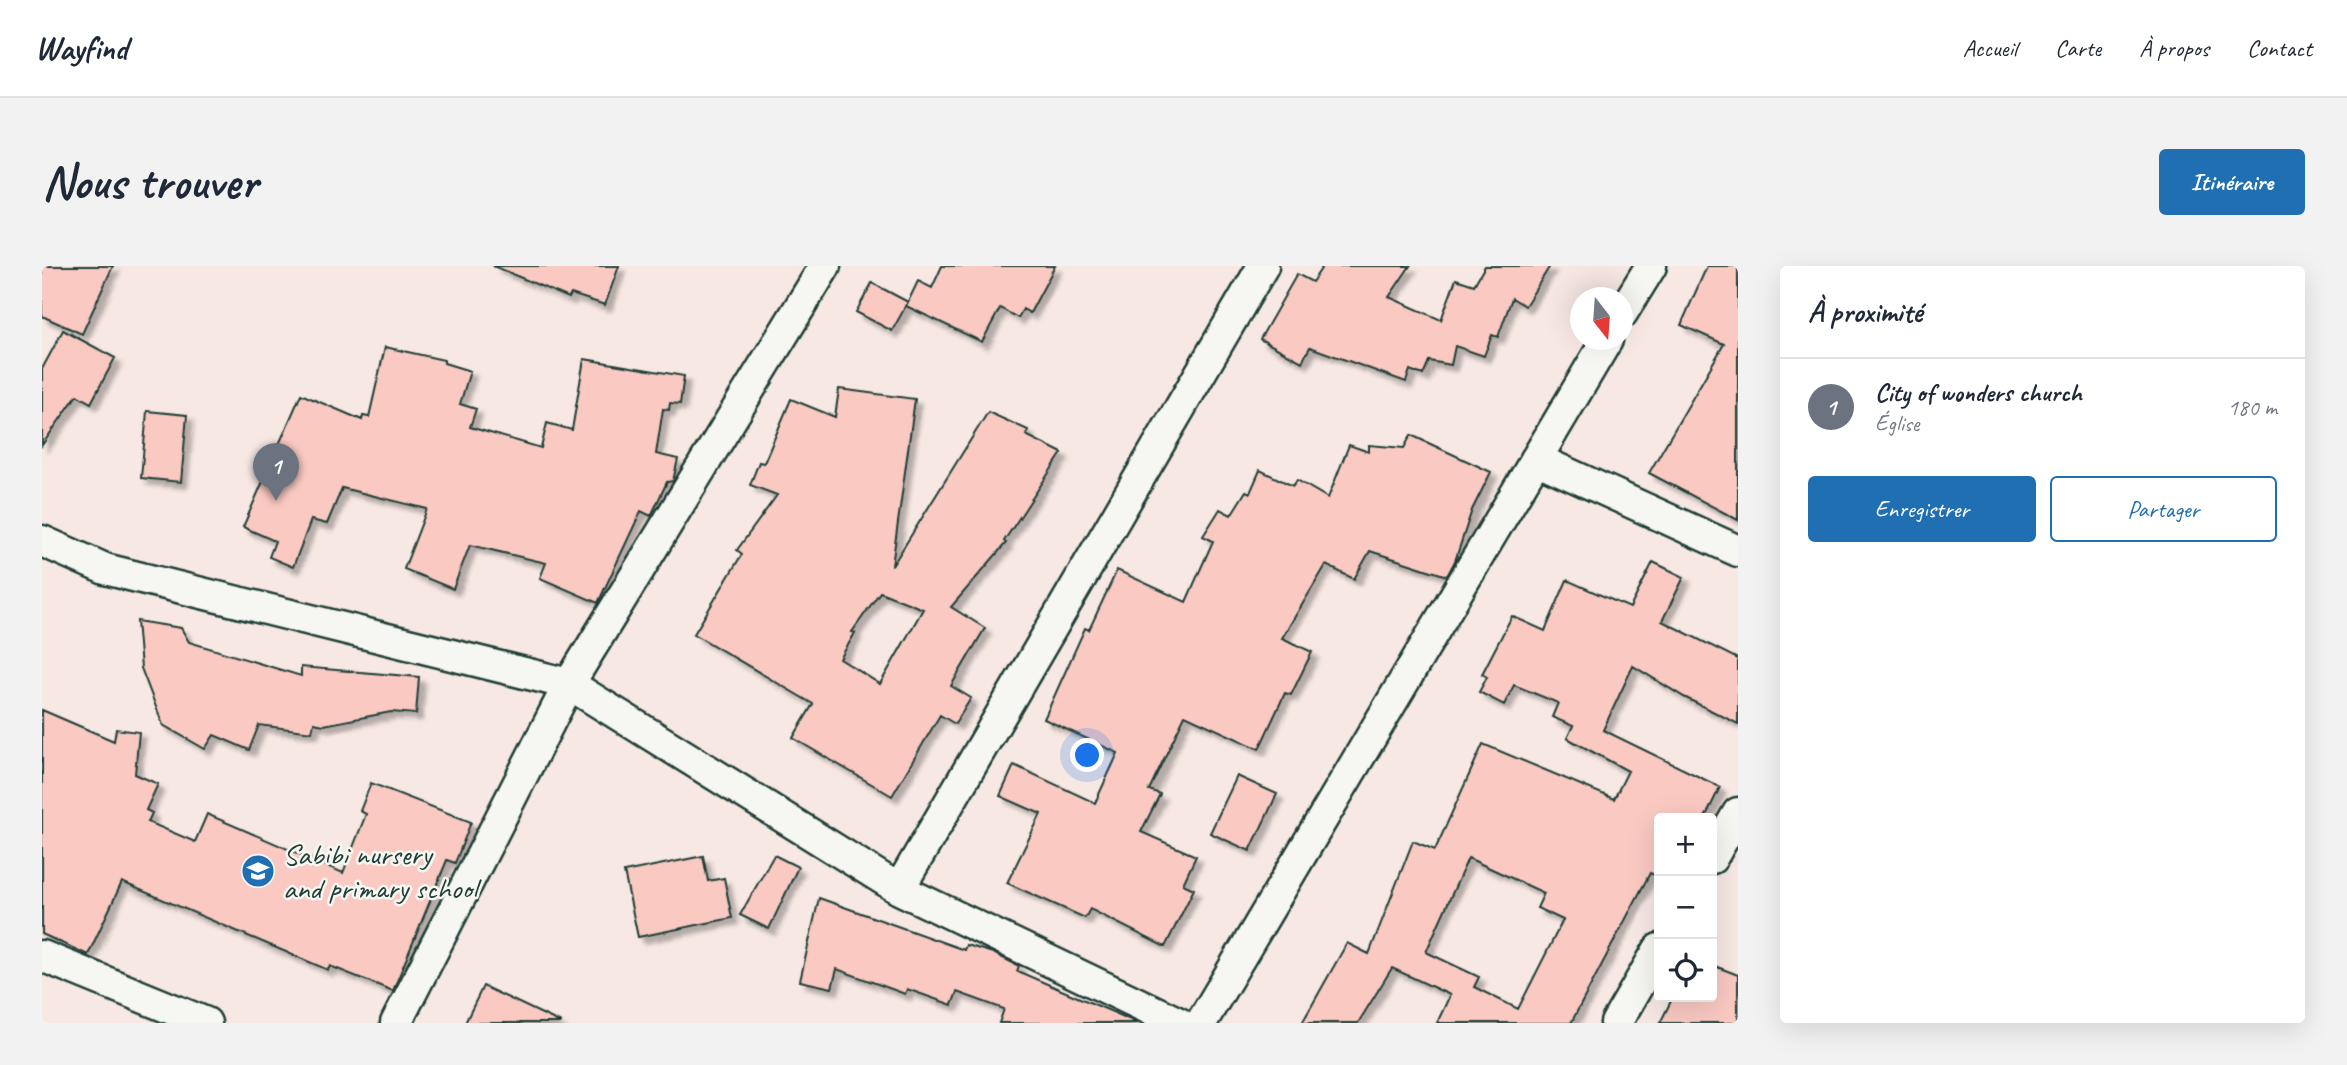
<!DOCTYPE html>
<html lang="fr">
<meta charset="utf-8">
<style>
:root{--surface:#fff;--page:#f2f2f3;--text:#1f2937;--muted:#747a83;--line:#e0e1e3;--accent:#1f6fb2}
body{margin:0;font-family:Caveat,sans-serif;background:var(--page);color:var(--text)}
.controls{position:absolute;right:21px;bottom:21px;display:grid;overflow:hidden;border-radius:7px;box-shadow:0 7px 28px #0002}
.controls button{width:63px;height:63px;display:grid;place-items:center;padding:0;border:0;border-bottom:2px solid var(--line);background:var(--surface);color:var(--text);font:35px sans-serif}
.compass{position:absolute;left:1528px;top:21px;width:63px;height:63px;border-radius:50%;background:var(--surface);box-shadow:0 7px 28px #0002;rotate:163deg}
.you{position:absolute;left:1046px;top:490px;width:24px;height:24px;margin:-18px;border:5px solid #fff;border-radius:50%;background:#1a73e8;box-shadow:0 0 0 10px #1a73e833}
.badge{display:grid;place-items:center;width:46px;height:46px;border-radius:50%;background:var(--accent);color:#fff;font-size:23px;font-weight:700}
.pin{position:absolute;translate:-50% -58px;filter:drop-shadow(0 2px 4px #0008)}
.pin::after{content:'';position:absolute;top:37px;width:24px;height:21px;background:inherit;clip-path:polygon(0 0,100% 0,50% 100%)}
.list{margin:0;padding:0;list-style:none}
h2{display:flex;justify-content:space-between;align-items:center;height:91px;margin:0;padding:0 28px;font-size:30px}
h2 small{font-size:23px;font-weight:400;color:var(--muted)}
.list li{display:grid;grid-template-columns:46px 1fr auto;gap:21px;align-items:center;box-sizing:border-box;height:98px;padding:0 28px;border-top:2px solid var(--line)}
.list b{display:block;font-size:26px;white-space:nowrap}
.list p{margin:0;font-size:23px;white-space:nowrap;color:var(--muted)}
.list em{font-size:23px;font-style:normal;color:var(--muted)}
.actions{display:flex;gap:14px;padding:21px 28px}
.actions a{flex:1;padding:16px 0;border:2px solid var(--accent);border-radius:7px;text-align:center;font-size:24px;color:var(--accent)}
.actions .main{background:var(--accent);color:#fff}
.icon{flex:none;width:38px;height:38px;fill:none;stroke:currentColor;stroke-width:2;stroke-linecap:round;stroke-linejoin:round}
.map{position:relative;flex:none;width:1696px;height:757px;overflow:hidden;border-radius:7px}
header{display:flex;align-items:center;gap:42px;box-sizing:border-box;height:98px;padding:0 35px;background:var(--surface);border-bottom:2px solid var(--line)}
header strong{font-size:33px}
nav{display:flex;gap:38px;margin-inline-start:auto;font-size:24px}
.intro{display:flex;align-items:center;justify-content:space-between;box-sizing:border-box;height:168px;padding:0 42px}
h1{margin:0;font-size:49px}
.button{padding:18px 32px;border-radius:7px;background:var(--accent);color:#fff;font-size:24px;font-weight:700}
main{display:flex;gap:42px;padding:0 42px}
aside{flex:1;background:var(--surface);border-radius:7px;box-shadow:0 7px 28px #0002}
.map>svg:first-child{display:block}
.building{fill:#f9c9c2;stroke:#1f3d34;stroke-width:2;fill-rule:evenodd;filter:url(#shadow)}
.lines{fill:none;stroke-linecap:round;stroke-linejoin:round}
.minor-casing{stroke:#1f3d34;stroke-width:35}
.minor{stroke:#f6f6f2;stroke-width:30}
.labels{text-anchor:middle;stroke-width:5;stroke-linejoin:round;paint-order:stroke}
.poi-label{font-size:30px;fill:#1f3d34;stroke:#f6f6f2;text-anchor:start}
</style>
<header>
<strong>Wayfind</strong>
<nav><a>Accueil</a><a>Carte</a><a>À propos</a><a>Contact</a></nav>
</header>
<div class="intro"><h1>Nous trouver</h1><a class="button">Itinéraire</a></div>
<main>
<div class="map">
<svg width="1696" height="757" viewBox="0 0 1696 757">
<defs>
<filter id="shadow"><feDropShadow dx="6" dy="6" stdDeviation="2" flood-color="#0004"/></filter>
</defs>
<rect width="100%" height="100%" fill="#f7e8e4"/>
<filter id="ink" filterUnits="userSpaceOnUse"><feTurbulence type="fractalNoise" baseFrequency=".0143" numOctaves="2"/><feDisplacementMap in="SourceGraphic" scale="14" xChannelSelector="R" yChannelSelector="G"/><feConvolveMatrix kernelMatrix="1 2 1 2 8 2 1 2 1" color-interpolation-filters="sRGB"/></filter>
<g filter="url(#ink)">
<path class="building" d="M0 0H71L40 68 0 50Z
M451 0H577L563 39 529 28 527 32Z
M900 0H1013L988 47 981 43 976 52 958 42 940 76 864 40 876 15 890 22Z
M1281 0H1368L1347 31 1399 54 1414 13 1432 19 1443 0H1508L1483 40 1470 32 1456 71 1450 69 1442 90 1413 80 1409 99 1387 95 1381 109 1368 104 1364 116 1268 81 1260 96 1218 73 1255 8 1270 16Z
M1665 0H1696V254L1607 207 1682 78 1639 59Z
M830 17 866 36 850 65 814 46Z
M21 64 73 92 49 137 35 129 0 179V103Z
M343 81 402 94V97L428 105 418 138 434 143 428 161 499 182 505 157 530 164 542 93 642 110 638 138 628 137 627 144 621 143 614 188 636 193 631 215 625 216 609 250 599 245 556 337 498 312 504 297 428 279 411 323 362 303 385 243 300 222 285 258 269 254 251 301 227 291 233 275 201 261 259 128 320 154 321 150 327 151Z
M797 123 873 133 850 300 946 146 986 164 984 169 1020 187 962 275 964 277 909 341 943 362 909 420 929 432 913 458 898 449 850 530 751 472 771 438 652 368 700 288 695 284 735 229 708 219 717 196 722 197 749 133 793 151ZM838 326 881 343 838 418 798 393 813 367 810 366Z
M105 145 145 149 139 216 99 212Z
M1369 169 1449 206 1430 244 1413 295 1405 310 1328 285 1312 313 1284 299 1240 372 1270 386 1249 429 1243 427 1217 483 1143 449 1107 524 1118 528 1099 566 1154 590 1141 618 1152 623 1123 681 1048 643 1043 652 965 617 999 548 958 530 972 499 1053 537 1076 487 1002 453 1043 362 1047 364 1075 304 1144 336 1171 275 1161 270 1178 243 1189 249 1204 225 1208 227 1218 204 1251 220 1255 214 1286 232 1307 179 1327 186V179L1362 182Z
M1611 296 1642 311 1620 355 1696 393V458L1642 431 1591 400 1561 464 1678 521 1663 552H1617V611L1608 607 1529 757H1395L1408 729 1350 702 1316 757H1260L1305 677 1327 688 1371 575 1393 584 1441 478 1572 533 1586 505 1525 472 1531 460 1510 451 1516 437 1472 419 1462 439 1437 426 1445 411 1440 408 1470 350 1503 365 1525 314 1588 342ZM1426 592 1502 627 1495 642 1521 654 1476 743 1432 721 1437 711 1384 686Z
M95 355 139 362 147 376 259 410V401L377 411 374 448 349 446 282 459 272 457 270 466 217 459 207 484 172 469 163 483 121 459 99 402Z
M0 444 72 475 74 463 97 466 93 508 116 518 104 544 110 547 106 556 153 576 165 548 301 607 324 548 318 545 329 517 429 556 413 597 405 594 351 725 288 700 286 704 80 616 46 689 0 668Z
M1195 510 1235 528 1208 585 1168 567Z
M732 589 756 601 727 663 698 649Z
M661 590 666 615 682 612 690 652 596 671 582 606Z
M777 632 922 684 924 679 951 687 977 700 975 705 1096 757H957L962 743 915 726 910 739 865 723 863 728 795 703 790 722 758 715Z
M1670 699 1696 709V757H1618L1631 731H1670Z
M441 720 519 757H423Z"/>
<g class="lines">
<defs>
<path id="minor" d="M1580 47 1609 0
M1494 193 1696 285
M0 275 63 303 527 418 857 623 1137 757
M1670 592 1696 547
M857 623 1221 0
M0 690 164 757
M354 757 527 418 783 0
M1159 757 1565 74
M1574 757 1617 683"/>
</defs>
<use href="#minor" class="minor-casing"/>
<use href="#minor" class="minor"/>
</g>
</g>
<defs>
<symbol id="school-disc" viewBox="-11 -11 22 22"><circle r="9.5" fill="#1f6fb2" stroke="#f6f6f2"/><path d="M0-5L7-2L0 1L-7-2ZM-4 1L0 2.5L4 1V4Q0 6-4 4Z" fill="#fff"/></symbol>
</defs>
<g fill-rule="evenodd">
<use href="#school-disc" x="197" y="586" width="38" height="38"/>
</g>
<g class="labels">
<g class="poi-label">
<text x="241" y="598">Sabibi nursery<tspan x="241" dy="34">and primary school</tspan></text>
</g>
</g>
</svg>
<div class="controls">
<button>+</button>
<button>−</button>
<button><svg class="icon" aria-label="locate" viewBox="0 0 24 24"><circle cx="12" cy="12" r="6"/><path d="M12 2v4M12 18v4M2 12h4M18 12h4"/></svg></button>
</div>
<svg class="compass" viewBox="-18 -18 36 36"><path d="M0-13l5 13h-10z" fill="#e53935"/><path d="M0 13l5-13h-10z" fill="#747a83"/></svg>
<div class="you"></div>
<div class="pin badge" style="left:234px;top:235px;background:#6b7280">1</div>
</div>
<aside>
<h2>À proximité<small></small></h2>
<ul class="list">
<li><span class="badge" style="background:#6b7280">1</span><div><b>City of wonders church</b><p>Église</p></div><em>180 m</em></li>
</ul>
<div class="actions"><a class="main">Enregistrer</a><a>Partager</a></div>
</aside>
</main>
